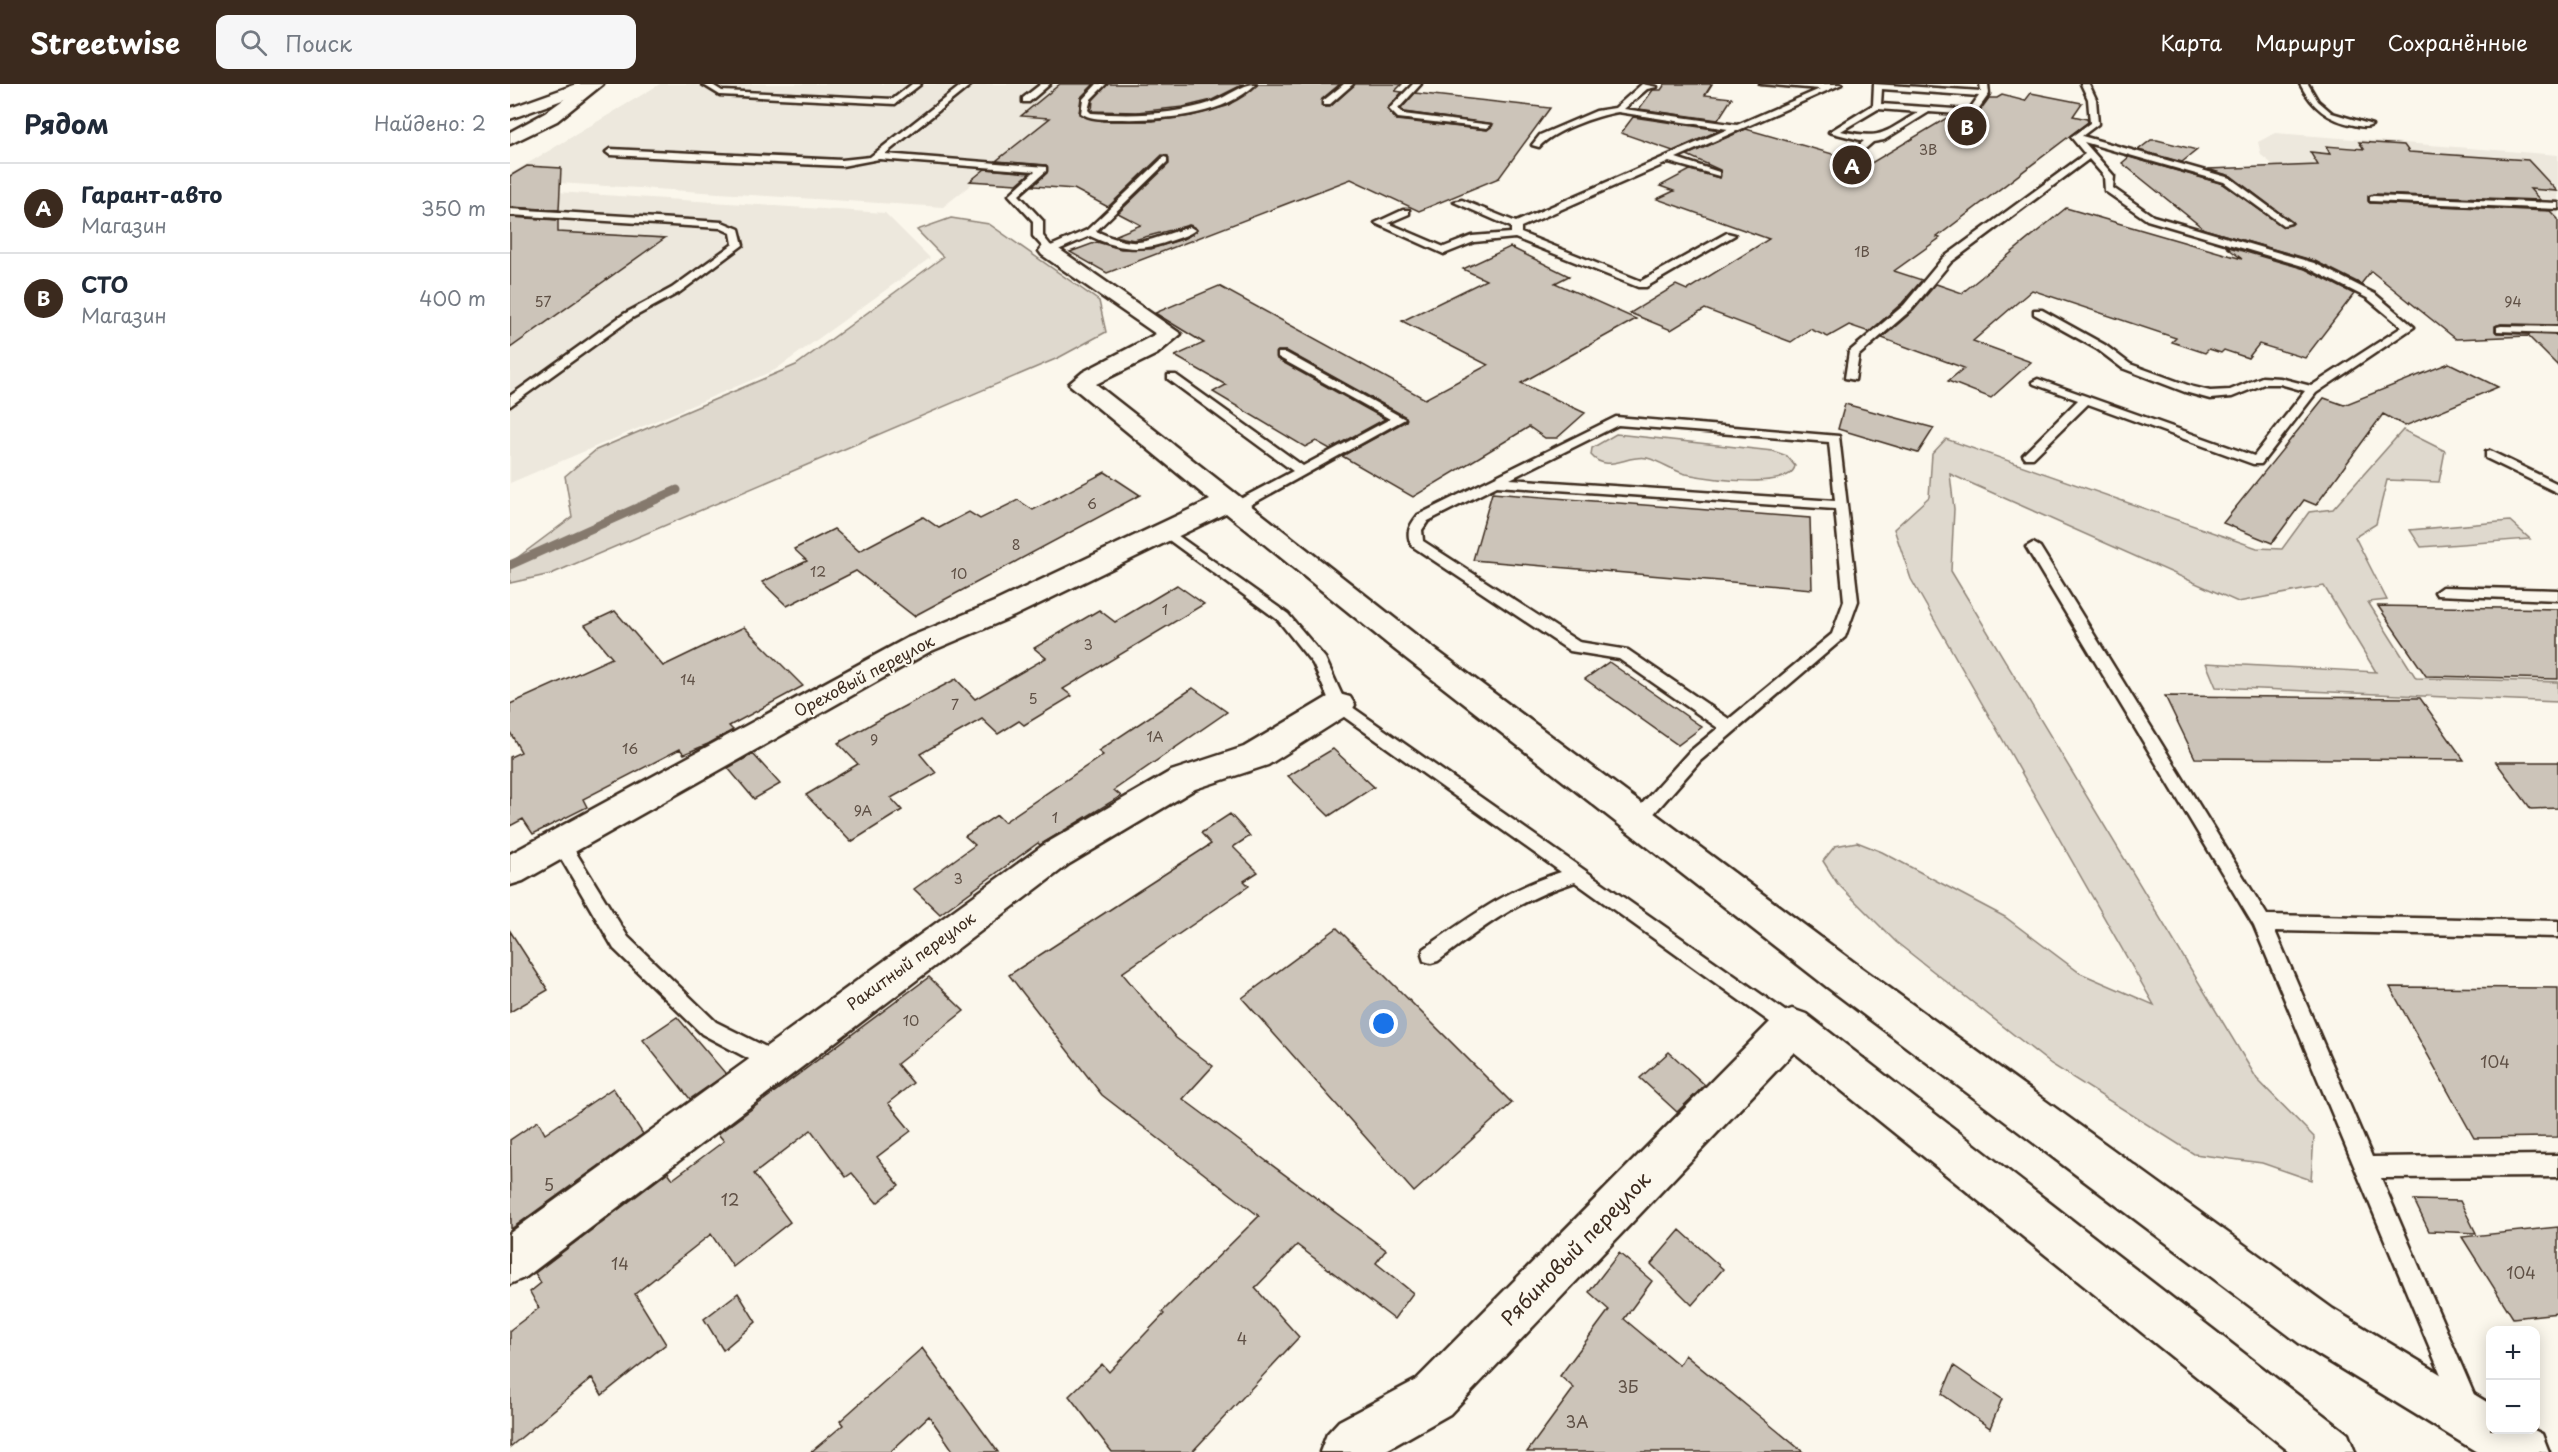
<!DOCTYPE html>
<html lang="ru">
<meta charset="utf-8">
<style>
:root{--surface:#fff;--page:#f6f6f7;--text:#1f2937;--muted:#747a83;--line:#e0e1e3;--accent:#3b2a1e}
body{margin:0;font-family:"Playpen Sans",sans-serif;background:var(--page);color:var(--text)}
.controls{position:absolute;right:18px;bottom:18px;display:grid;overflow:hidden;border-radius:12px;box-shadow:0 3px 15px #0003}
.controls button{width:54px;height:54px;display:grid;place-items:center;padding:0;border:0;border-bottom:2px solid var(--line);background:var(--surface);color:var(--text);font:30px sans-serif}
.you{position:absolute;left:874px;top:940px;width:21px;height:21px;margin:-15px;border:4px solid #fff;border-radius:50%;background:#1a73e8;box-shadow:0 0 0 9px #1a73e833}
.badge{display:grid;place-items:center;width:39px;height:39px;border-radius:50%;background:var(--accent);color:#fff;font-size:20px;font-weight:700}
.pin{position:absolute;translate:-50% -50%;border:3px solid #fff;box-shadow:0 2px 6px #0006}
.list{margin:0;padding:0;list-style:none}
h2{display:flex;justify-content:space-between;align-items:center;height:78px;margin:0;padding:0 24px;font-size:26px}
h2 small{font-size:20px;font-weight:400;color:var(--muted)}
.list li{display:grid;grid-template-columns:39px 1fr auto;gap:18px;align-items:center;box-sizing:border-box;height:90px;padding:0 24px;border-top:2px solid var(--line)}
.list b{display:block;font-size:22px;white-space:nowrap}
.list p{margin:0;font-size:20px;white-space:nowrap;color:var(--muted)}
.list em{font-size:20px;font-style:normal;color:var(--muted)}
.icon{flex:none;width:33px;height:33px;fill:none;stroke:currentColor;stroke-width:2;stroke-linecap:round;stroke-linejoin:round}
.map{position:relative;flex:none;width:2048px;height:1368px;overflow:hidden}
header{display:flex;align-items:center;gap:36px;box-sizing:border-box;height:84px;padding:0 30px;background:var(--accent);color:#fff}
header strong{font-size:28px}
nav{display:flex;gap:33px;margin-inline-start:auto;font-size:21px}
.search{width:420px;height:54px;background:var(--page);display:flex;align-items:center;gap:15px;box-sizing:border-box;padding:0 21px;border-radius:12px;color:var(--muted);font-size:22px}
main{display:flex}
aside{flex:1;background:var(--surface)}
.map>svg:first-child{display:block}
.built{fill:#ede8dd}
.green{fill:#dfd9ce;stroke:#8d8276;stroke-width:1.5}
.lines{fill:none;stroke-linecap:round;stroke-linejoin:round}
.stream{stroke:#85796d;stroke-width:9}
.building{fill:#ccc4b9;stroke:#3b2a1e;stroke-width:1.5}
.lane-casing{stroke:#3b2a1e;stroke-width:5}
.street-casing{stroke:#3b2a1e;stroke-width:5}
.secondary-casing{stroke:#3b2a1e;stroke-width:5}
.lane{fill:#fbf7ec;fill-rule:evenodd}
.street{fill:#fbf7ec;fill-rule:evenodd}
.secondary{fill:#fbf7ec;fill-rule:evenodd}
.labels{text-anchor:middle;stroke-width:4.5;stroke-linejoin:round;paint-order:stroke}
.number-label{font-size:14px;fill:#5f5045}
.street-label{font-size:16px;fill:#3b2a1e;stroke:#fbf7ec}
.near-number-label{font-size:16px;fill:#5f5045}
.near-street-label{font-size:20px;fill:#3b2a1e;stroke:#fbf7ec}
</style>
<header>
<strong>Streetwise</strong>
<div class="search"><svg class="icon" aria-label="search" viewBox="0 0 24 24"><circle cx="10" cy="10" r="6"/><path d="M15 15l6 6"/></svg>Поиск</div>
<nav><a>Карта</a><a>Маршрут</a><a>Сохранённые</a></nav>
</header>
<main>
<aside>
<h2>Рядом<small>Найдено: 2</small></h2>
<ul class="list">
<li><span class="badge">A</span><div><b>Гарант-авто</b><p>Магазин</p></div><em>350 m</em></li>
<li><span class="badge">B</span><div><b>СТО</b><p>Магазин</p></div><em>400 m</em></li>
</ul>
</aside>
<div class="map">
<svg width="2048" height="1368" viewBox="0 0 2048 1368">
<rect width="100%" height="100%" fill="#fbf7ec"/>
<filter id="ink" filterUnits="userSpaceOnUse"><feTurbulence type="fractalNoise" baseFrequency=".0167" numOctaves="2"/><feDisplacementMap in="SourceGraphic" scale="12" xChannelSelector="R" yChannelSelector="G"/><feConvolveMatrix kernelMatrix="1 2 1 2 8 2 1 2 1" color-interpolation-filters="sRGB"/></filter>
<g filter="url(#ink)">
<path class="built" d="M150 0H586L433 123 0 96V90Z
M1765 49 2048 71V169L1868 166 1751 71 1748 58Z
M0 105 375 129 420 174 265 286 0 399Z"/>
<path class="green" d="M441 134 479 140 589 217 596 248 548 274 41 490 0 499V483L3 477 62 433 55 392 86 366 286 281 433 173 407 146Z
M1893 346 1935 367 1929 398 1877 396 1866 440 1845 453 1877 516 1858 518 1906 594 2048 598V618L1706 603 1696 579 1866 588 1814 502 1728 518 1440 390 1444 425 1441 487 1747 995 1804 1053 1801 1096 1752 1079 1684 1070 1541 980 1386 858 1327 799 1313 777 1325 762 1347 758 1372 768 1495 833 1570 889 1644 921 1401 495 1384 445 1419 413 1422 370 1436 355 1747 464 1772 465 1799 428 1823 425Z
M1106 350 1263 367 1277 372 1285 382C1280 407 1196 394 1176 390 1163 387 1150 377 1137 374 1118 370 1097 390 1081 371L1082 364Z
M2000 437 2020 455 1911 463 1900 446Z"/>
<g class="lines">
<path class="stream" d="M0 481 167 406"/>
</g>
<path class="building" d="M550 0H584L571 13 569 30 593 37H643L681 32 717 22 748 0H830L812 15 813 23H820L845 0H892L885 7 892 8 877 25 886 36 977 46 983 40 894 28 891 25 905 9 1040 24 989 94 909 127 841 95 597 189 560 168 587 158 611 165H641L676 154 687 146 679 141 624 156 604 152 631 141 608 129 659 80 658 72 652 71 598 123 564 105 523 102 537 89 536 81 486 77 540 34 511 32Z
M598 0H734L702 16 673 23 627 28 582 27 583 16Z
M1155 0H1202L1195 11 1222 14 1208 36 1129 25 1143 6H1151Z
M1521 9 1572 19 1563 32 1577 35 1578 38 1427 153 1430 154 1384 187 1412 196 1392 219 1359 248 1339 241 1318 253 1300 245 1281 258 1195 225 1161 246 1120 229 1166 201 1177 206 1259 155 1147 115 1164 107 1150 102 1180 86 1210 94V86L1177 71 1236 45 1333 73 1335 79 1345 77 1358 81 1440 32H1466L1479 14H1487L1492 11 1515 17Z
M1123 33 1210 46 1163 67 1111 49Z
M1641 56H1647L1687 66 1672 78 1628 66Z
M1849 58 1894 61 1899 68 2018 76 2047 107 2020 105 2030 116 1863 110 1858 112V117L1860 119 2040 127 2048 135V241L1991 240 1985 242V247L1987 249 2048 251V282L2018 252 1946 255 1861 187 1851 200 1805 177 1694 145 1612 79 1619 73 1713 100 1774 143 1783 139 1721 92 1697 85 1808 81 1800 68 1820 70 1816 62 1854 65Z
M17 82 51 84 49 126 0 123V92Z
M475 85 520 89 507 100 460 97Z
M1556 124 1732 175 1715 162 1795 185 1844 210 1795 274 1749 260 1738 274 1714 266 1711 269 1699 265 1695 269 1662 258 1666 254 1522 206 1463 257 1521 278 1481 314 1438 297 1454 284 1372 254 1404 226 1426 200 1452 209Z
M0 133 48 136V148L155 154 0 264Z
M1000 163 1059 192 1045 199 1126 235 1011 299 1075 329 1047 354H1035L1019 343 903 413 832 372 896 337V333L777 267H768L767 275 875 335 820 365 806 357 795 363 703 308 716 301 665 272 694 259 645 229 709 202 915 315 978 281 892 237 976 196 953 185Z
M1939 279 1988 303 1895 342 1873 330 1806 421 1794 416 1762 459 1713 439 1814 314 1834 321Z
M1335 320 1424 344 1408 369 1328 345Z
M595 388 630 411 404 532 346 487 277 522 252 498 297 477 284 465 324 445 349 467 413 433 429 444 459 428 470 435 508 416 523 426Z
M982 409 1300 434 1302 505 963 476Z
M667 501 694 520 553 605 562 612 514 641 509 637 488 650 472 635 410 670 426 689 381 714 392 726 341 758 296 711 348 680 328 659 374 633 446 595 465 615 536 574 524 564 589 526 605 538Z
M1868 522 2048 525V595L1916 592Z
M105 527 153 582 234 543 293 602 219 642 223 646 198 660 174 670 170 665 73 715 77 723 23 750 13 735 0 742V673L11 668 0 648V620L102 574 75 541Z
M1099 578 1192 643 1168 661 1075 595Z
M683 604 717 628 604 706 611 712 530 761 528 759 430 830 404 805 465 761 455 752 487 731 494 738 593 671 588 667Z
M1655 612 1910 614 1954 676 1685 674Z
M823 665 864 703 819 732 778 692Z
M243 670 270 700 244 715 218 684Z
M1986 678H2048V724L2021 725Z
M720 730 740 752 723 763 748 788 734 797 739 802 612 889 666 954 703 982 673 1015 876 1166 866 1179 903 1209 884 1235 787 1161 745 1204 789 1253 682 1368H602L559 1312 592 1280 599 1288 654 1230 652 1228 749 1132 592 1011 499 891 701 760 691 749Z
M827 844 1002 1019 904 1108 732 914Z
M0 847 38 906 0 928Z
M419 893 454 927 387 980 403 999 378 1019 401 1047 367 1073 389 1101 367 1119 342 1089 336 1093 301 1046 244 1090 280 1138 223 1183 201 1150 125 1210 156 1260 92 1311 82 1294 0 1363V1246L29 1224 20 1208 31 1199 25 1189 158 1088 163 1095 214 1057 208 1050Z
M1880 903 2048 904V1053L1964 1054Z
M167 933 216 990 180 1015 133 956Z
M1159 968 1195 1001 1167 1028 1130 994Z
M103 1004 133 1050 1 1145 0 1056 28 1037 35 1050Z
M1904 1116 1950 1117 1966 1149 1919 1147Z
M2048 1143V1229L2003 1234 1952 1153Z
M1170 1146 1213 1185 1182 1221 1141 1180Z
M1109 1169 1142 1197 1114 1235 1169 1281 1175 1271 1293 1368H1017L1064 1304 1050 1292 1099 1226 1079 1208Z
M228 1209 246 1238 213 1266 194 1235Z
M412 1264 488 1368H444L419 1332 380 1368H301L333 1341 330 1337Z
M1444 1282 1492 1315 1480 1344 1432 1310Z"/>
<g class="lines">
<defs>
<path id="lane" d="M192 0H201L212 7 383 15 402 0H411L385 20 210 11Z
M453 0H462L375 70 536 83V87L509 111 533 137V152L541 162 577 146 654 73 657 74V78L586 147C631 168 637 155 680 143L685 146C679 151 671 153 663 156 632 168 610 166 580 152L539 170 523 152V137L499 111 525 87 369 75 332 82 100 71 96 68 100 65 332 76 360 73Z
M531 0H540L519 18H513V14Z
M587 0H596L581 15 578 26 581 29C622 32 664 31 703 18 718 13 731 0 746 0 712 33 652 36 607 35 595 35 581 36 571 29L573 15Z
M834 0H843L819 21H813V17Z
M903 0H911L888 25 893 30 981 41 977 44 888 34 879 25Z
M1132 0 1147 3 1137 5 1114 25 1227 41 1310 5 1250 0H1332L1166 74 1209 88V92L1159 78 1011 143V149L1131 197 1217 149 1225 151 1136 203H1128L1005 154 964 158 934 170 865 139 893 126H899V130L878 139 934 163 962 152 1001 149V143L944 118 952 116 1006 138 1218 45 1108 28C1086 32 1044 46 1029 63L1022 61 1030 51 1086 27 1105 24Z
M1364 0 1471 7 1470 0H1478L1479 10 1464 31 1419 28 1374 56 1363 58 1341 77H1335V73L1354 57 1319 48 1363 21ZM1372 5 1469 12 1459 26 1371 20ZM1368 25 1409 28C1372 49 1374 56 1331 47Z
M1571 0H1579L1586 15 1588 40 1572 52 1720 94 1781 139 1773 141 1714 98 1574 58 1604 92 1603 104 1643 132 1804 179 1865 210 1904 243 1806 309 1751 380H1743L1578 320 1523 374H1515L1513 371 1568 316 1524 300 1522 298 1528 295 1744 372 1795 307 1770 300H1754L1722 313 1700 315 1675 308 1612 284 1587 265 1524 230V226H1532L1595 261 1620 280 1683 303 1700 307 1720 306 1752 293 1770 294 1801 302 1892 243 1857 214 1796 183 1637 136 1595 107 1594 92 1579 75 1441 178 1402 225 1349 271 1345 296 1335 294 1339 268 1394 221 1433 174 1575 70 1561 53 1580 39 1578 15Z
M1790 0H1798L1808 17 1822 29 1862 41C1857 44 1851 43 1844 41 1818 36 1803 24 1790 0Z
M1863 112 2048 119V125L1860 117V113Z
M0 125 212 138 229 145 233 161 170 208 122 234 0 322V312L114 230 162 204 223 160 221 149 210 144 0 131Z
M1991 242 2048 243V249L1987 247V243Z
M768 269H776L895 335 731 426H721V420L783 387 658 295V291H666L793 382 880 335 768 273Z
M1106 333 1329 352 1348 517 1335 553 1190 677 1133 742H1121L1118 737 1121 732 1178 669 1208 644 1109 575 1060 567 902 462C895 449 900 441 908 431ZM1108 341 1319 358 1325 417 1000 395ZM987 402 1325 425 1334 517 1322 550 1219 635 1118 566 1069 558 913 457 912 446 918 437Z
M1980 367 2048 400V409L1976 374V368Z
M657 444 778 530 815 574 835 618 1289 937 1292 943 1289 949 1282 952 1275 949 1065 798C1006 817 976 841 928 877L921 879 914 877 912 871 914 865C960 833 997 805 1051 788L823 625 803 580 768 536 652 451 650 448Z
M1523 459 1530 463 1757 831 2048 837V853L1765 847 1862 1073 2048 1071V1093L1871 1094 1968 1320 1965 1329 1956 1332 1947 1329 1744 842 1516 463Z
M1932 503 2048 506V516L1927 511 1925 508Z
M51 752 57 754 118 853 206 938 272 971 275 978 272 985 265 987 258 985 192 950 104 865 42 759 45 754Z"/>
<path id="street" d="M75 0H93L47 37 0 60V48L35 29Z
M539 161 546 163 671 250 647 270 586 300 906 551 1345 879 1823 1225 1980 1320V1346H2024L2032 1350 2039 1368H1967L1789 1259 1317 903 884 565 716 429 504 532 419 568 13 797 0 801V770L397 554 484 518 700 416 559 300 573 288 646 250 532 171 529 167 532 163Z
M829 610 840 613 845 621 840 629 758 681 685 705 559 780 16 1193 0 1200V1149L535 760 661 687 734 663 818 613Z
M1282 925 1296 930 1838 1350 1845 1368H1780L1284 968 940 1330 873 1368H810L817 1350 829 1337 906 1296 1268 930Z"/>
<path id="secondary" d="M67 0H90L88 3 0 35V24Z"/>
</defs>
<use href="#lane" class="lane-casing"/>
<use href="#street" class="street-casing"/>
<use href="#secondary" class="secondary-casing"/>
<use href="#lane" class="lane"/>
<use href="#street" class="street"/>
<use href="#secondary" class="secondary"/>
</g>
</g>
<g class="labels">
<g class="number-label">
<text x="1418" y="71">3В</text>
<text x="1352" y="173">1В</text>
<text x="33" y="223">57</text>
<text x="2003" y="223">94</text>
<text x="582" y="425">6</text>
<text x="506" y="466">8</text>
<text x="308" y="493">12</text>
<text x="449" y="495">10</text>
<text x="655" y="531">1</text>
<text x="578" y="566">3</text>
<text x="178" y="601">14</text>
<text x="523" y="620">5</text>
<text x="445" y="626">7</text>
<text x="645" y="658">1А</text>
<text x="364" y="661">9</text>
<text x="120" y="670">16</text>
<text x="353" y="732">9А</text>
<text x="545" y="739">1</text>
<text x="448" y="800">3</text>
<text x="401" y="942">10</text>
</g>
<g class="street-label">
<text transform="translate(354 592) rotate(-28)" y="6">Ореховый переулок</text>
<text transform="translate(401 877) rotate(-36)" y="6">Ракитный переулок</text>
</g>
<g class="near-number-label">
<text x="1985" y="984">104</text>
<text x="39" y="1107">5</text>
<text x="220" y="1122">12</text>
<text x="110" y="1186">14</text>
<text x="2011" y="1195">104</text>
<text x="732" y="1261">4</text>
<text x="1118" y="1309">3Б</text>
<text x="1067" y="1344">3А</text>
</g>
<g class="near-street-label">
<text transform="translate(1066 1165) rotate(-46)" y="7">Рябиновый переулок</text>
</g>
</g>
</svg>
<div class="controls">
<button>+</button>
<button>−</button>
</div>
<div class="you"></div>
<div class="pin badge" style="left:1342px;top:81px">A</div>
<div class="pin badge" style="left:1457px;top:42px">B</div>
</div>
</main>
